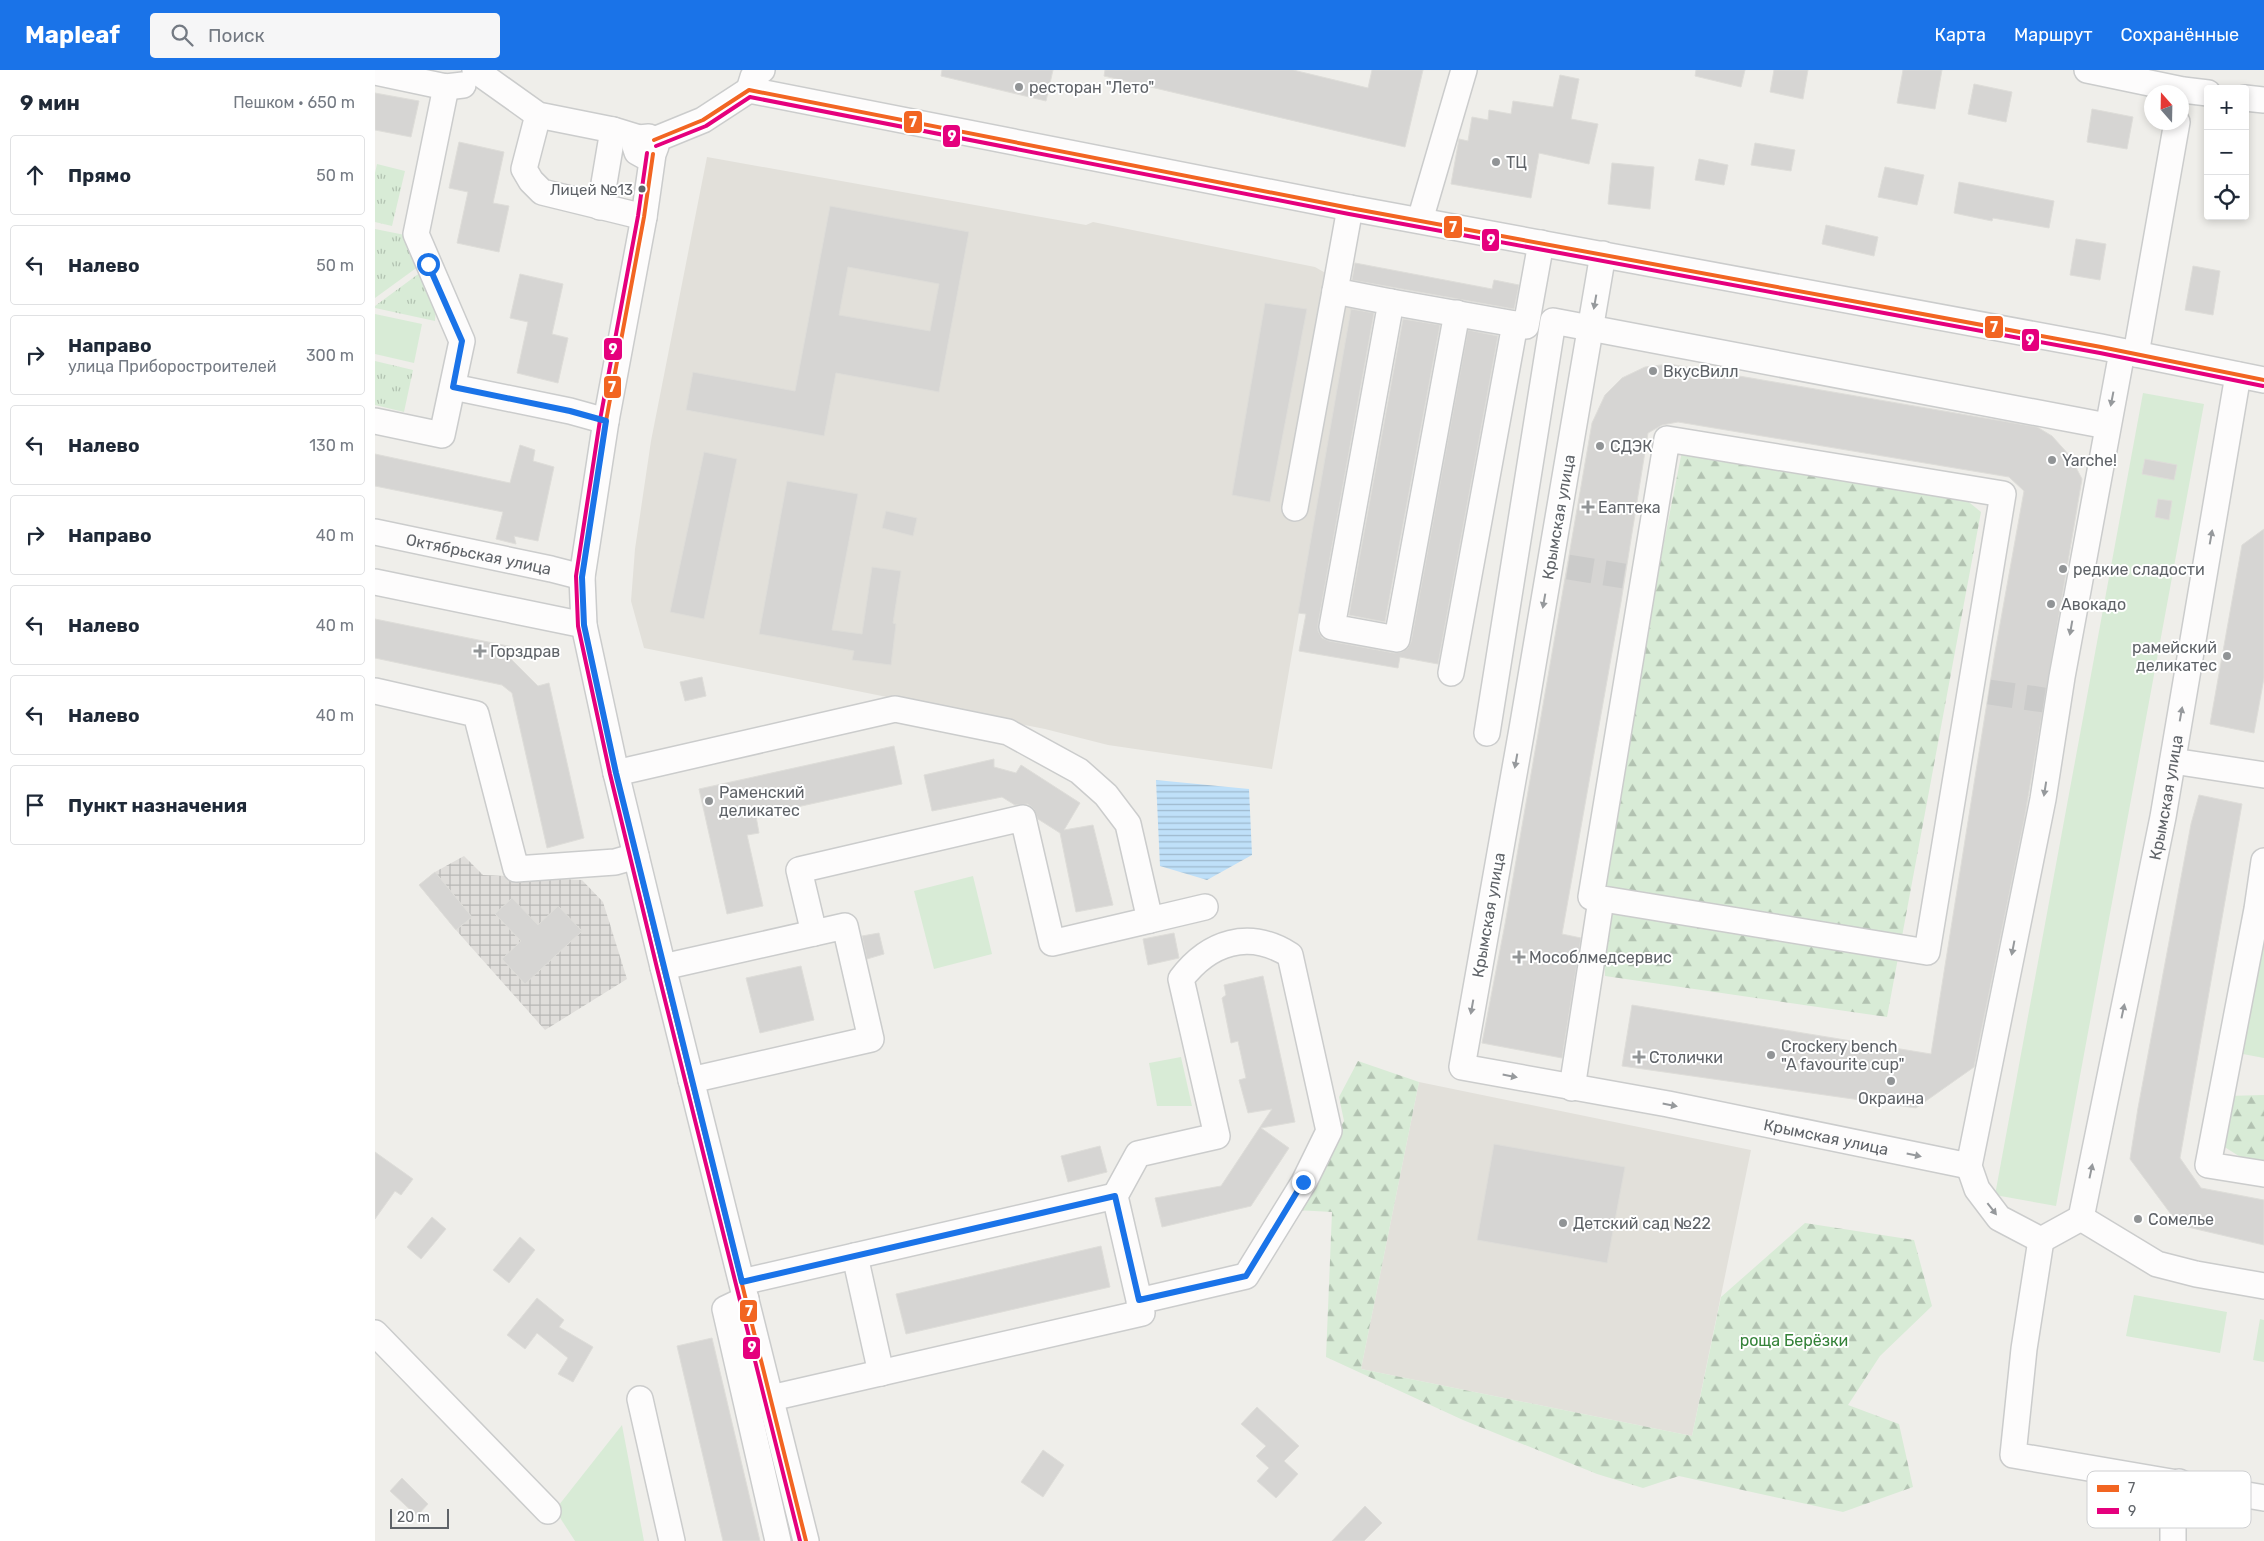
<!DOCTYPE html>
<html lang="ru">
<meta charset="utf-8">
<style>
:root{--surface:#fff;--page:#f6f6f7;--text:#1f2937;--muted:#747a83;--line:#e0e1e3;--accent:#1a73e8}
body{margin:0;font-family:Rubik,sans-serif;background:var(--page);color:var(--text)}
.controls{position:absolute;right:15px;top:15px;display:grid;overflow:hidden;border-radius:5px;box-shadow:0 2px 8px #0003}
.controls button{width:45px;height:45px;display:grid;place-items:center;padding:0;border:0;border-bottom:1px solid var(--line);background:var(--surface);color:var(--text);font:25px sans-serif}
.compass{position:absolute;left:1769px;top:15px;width:45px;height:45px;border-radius:50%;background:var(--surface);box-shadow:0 2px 8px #0003;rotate:340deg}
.scale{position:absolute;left:15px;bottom:12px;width:59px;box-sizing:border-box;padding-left:5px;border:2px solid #5f6368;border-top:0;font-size:14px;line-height:18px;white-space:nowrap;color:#5f6368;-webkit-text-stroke:4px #fff;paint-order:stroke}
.stop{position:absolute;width:15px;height:15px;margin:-11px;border:4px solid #1a73e8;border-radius:50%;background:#fff}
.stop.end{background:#1a73e8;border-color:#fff;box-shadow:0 1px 5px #0008}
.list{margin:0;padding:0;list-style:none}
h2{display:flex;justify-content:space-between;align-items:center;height:65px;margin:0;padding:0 20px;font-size:21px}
h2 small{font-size:16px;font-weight:400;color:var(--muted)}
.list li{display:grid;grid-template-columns:32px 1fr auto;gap:15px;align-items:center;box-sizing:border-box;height:80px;margin:0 10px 10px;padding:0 10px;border:1px solid var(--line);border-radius:5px}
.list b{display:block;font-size:19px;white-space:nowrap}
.list p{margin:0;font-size:16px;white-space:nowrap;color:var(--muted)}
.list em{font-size:16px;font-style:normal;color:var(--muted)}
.icon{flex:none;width:28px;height:28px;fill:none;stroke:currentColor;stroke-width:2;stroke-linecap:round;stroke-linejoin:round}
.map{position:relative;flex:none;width:1889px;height:1471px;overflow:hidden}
header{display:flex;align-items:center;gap:30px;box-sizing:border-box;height:70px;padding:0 25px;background:var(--accent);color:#fff}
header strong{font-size:24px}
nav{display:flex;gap:28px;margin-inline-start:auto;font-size:18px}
.search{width:350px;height:45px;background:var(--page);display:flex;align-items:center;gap:12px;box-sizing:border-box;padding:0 18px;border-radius:5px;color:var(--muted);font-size:19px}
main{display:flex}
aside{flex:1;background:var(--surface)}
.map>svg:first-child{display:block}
.industrial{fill:url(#industrial-grid)}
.education{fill:#e2e0da}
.grass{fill:url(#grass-tufts)}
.forest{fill:url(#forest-firs)}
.park{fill:#d8ebd6}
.water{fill:url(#water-rules)}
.building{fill:#d6d5d3;stroke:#deddd9;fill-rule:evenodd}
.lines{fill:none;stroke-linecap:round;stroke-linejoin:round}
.minor-tunnel{stroke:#cbcbca;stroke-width:25;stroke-dasharray:25 12;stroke-linecap:butt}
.minor-casing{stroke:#cbcccc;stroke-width:28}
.minor{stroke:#fdfcfc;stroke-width:25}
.bus-1-casing{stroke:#fff;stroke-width:8}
.bus-2-casing{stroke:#fff;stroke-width:8}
.bus-1{stroke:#f26522;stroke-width:4}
.bus-2{stroke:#e5007d;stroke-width:4}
.oneway{fill:#96999c}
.route{stroke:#1a73e8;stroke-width:6}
.poi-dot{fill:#919496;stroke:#fff;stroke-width:2}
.bus-dot{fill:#5f6368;stroke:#fff;stroke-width:2}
.labels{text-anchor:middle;stroke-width:4;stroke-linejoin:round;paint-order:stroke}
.bus-label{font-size:15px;fill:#5f6368;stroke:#fff;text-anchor:end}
.poi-label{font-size:16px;fill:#5f6368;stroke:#fff;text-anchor:start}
.street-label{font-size:16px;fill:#5f6368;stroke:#fff}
.park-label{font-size:16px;fill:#348238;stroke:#fff}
.key{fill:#fff;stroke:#cfd0d2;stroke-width:1}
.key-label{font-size:14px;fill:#5f6368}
.line-badge{stroke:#fff;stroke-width:2}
.badge-label{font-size:14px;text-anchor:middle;font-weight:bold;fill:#fff}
</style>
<header>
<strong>Mapleaf</strong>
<div class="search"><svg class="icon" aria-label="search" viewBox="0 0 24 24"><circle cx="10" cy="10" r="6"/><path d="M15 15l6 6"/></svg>Поиск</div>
<nav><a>Карта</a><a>Маршрут</a><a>Сохранённые</a></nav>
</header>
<main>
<aside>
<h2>9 мин<small>Пешком · 650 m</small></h2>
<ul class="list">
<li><svg class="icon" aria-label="ahead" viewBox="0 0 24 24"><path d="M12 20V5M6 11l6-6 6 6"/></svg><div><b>Прямо</b></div><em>50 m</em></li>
<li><svg class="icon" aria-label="left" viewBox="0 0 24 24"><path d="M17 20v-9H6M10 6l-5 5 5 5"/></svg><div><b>Налево</b></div><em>50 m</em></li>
<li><svg class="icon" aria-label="right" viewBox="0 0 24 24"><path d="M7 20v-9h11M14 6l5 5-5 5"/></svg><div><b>Направо</b><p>улица Приборостроителей</p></div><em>300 m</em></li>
<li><svg class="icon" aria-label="left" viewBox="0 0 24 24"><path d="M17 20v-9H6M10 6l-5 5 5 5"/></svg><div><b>Налево</b></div><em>130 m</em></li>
<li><svg class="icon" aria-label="right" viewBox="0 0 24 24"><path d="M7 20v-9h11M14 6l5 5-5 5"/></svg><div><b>Направо</b></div><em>40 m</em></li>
<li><svg class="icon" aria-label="left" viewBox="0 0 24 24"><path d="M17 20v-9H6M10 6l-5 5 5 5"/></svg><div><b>Налево</b></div><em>40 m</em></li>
<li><svg class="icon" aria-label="left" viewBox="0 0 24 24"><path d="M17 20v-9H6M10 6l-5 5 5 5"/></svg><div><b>Налево</b></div><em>40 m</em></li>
<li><svg class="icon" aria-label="arrive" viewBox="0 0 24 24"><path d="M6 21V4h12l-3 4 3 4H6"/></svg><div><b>Пункт назначения</b></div></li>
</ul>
</aside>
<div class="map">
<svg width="1889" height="1471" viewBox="0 0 1889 1471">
<defs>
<pattern id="industrial-grid" width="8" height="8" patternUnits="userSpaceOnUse" patternTransform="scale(1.25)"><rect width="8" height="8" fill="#dfddda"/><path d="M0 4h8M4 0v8" fill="none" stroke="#b8b7b5"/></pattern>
<pattern id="grass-tufts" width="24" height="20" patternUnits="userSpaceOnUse" patternTransform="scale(1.25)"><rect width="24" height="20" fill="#d8ebd6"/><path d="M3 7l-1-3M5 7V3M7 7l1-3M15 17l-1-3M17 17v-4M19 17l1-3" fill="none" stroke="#b2c2b1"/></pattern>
<pattern id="forest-firs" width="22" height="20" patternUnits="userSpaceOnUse" patternTransform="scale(1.25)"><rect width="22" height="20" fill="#d8ebd6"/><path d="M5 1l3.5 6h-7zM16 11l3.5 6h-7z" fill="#b2c2b1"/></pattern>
<pattern id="water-rules" width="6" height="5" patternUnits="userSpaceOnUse" patternTransform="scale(1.25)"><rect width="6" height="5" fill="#bfe0f9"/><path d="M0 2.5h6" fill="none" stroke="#9eb9cd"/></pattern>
</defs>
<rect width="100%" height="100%" fill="#efeeea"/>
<path class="industrial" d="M89 786 108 805 207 810 228 832 252 909 170 960 81 860 44 815 60 802Z"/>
<path class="education" d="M332 87 711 155 718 152 940 197 954 205 978 231 897 699 733 675 670 659 269 578 256 531 260 479 276 371Z
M1044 1012 1376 1080 1317 1366 986 1299Z"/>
<path class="grass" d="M2 94 30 101 17 156 0 152V103Z
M0 159 30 165 44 196 0 228Z
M46 202 61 237 60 251 0 238V236Z
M0 291 38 300 29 342 0 335Z"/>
<path class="forest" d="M1308 376 1573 415 1606 442 1512 947 1230 906 1225 823 1234 751Z
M983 991 1044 1012 986 1299 1317 1366 1346 1227 1430 1153 1539 1170 1557 1236 1505 1286 1473 1335 1524 1354 1538 1417 1468 1442 1304 1406 1268 1418 1222 1404 1088 1350 951 1287 957 1142 921 1140 934 1113 969 1051 964 1027Z
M1889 1025V1091L1867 1088 1848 1076 1851 1026Z"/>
<path class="park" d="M0 244 47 254 39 293 0 284Z
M1768 323 1829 334 1681 1136 1620 1125Z
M598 806 617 884 559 899 539 821Z
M1888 868H1889V988L1868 984Z
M806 987 817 1036H782L774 993Z
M1759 1225 1852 1242 1845 1283 1751 1266Z
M1885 1249 1889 1250V1292L1878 1290Z
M247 1355 269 1471H200L180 1440Z"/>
<path class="water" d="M781 710 874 719 877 785 832 810 785 796Z"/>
<path class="building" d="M567 0H678L671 31 566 6Z
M730 0H918L993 18 997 0H1048L1030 77 729 6Z
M1321 0H1370L1366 17 1320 6Z
M1399 0H1433L1428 29 1395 22Z
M1528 0H1567L1560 39 1522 33Z
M1185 5 1204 9 1196 49 1223 54 1214 94 1164 83 1156 128 1076 114 1084 69 1093 71 1097 47 1113 50 1114 40 1136 44 1138 31 1178 37Z
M1599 14 1637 22 1631 52 1593 44Z
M0 23 44 31 36 67 0 60Z
M1717 39 1758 47 1752 79 1712 72Z
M84 72 129 82 118 133 134 136 124 182 82 173 93 122 74 118Z
M1380 73 1420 80 1416 101 1376 95Z
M1324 89 1353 95 1349 115 1320 110Z
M1237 93 1279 97 1275 139 1233 134Z
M1510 97 1549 105 1542 135 1503 127Z
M1584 112 1679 131 1674 158 1618 148 1617 151 1579 143Z
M455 136 594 162 564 322 461 303 449 366 311 340 318 302 420 321ZM473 197 564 214 555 261 464 245Z
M1451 155 1503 167 1499 186 1447 174Z
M1701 169 1731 174 1725 210 1695 205Z
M980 193 1117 219 1119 210 1144 215 1139 239 977 210Z
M1818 196 1845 201 1838 245 1810 240Z
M145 204 188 214 177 264 193 268 183 313 142 303 153 252 135 248Z
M890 233 932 239 895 432 857 425Z
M976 239 999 243 943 554V561L947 568 954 571 1019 583 1027 582 1033 578 1036 572 1093 260 1123 266 1063 594 1025 587 1023 598 924 581 931 544 923 543Z
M1028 249 1065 255 1010 552 974 545Z
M1294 294 1662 357 1677 366 1695 386 1707 409 1649 751 1599 997 1541 1038 1247 996 1257 935 1556 984 1620 582 1649 421 1634 407 1303 352 1287 355 1273 363 1246 532 1187 864 1206 868 1187 988 1107 973 1130 854 1217 353 1230 325 1247 308 1270 297Z
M145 375 160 380 158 391 179 397 163 471 139 466 141 474 121 469 128 442 0 416V384L135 413Z
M329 382 362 389 329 549 295 542Z
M1770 389 1802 395 1799 410 1767 404Z
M412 411 483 424 457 560 487 564 497 497 526 501 518 553 521 554 516 595 477 590 479 581 384 564Z
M1783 429 1797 431 1794 450 1780 447Z
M511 441 542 448 538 466 507 458Z
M1889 459V608L1879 663 1835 654 1867 475Z
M0 549 138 577 135 588 163 616 174 613 209 768 172 778 137 623 127 615 0 588Z
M327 607 331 626 310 631 305 612Z
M519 676 527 714 381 746 384 763 372 765 388 836 352 844 324 719Z
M619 689V697L641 703 646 695 705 733 689 760 718 755 738 835 701 842 685 763 663 749 659 739 653 734 640 735 627 727 557 741 549 705Z
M1824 725 1867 734 1805 1088 1826 1118 1889 1130V1175L1804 1155 1755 1089 1763 1038 1816 754Z
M60 802 97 847 81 860 44 815Z
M137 828 163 855 183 836 207 861 150 914 127 889 146 871 120 844Z
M504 863 509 884 492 889 487 866Z
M799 863 804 888 773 895 768 869Z
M426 896 439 950 385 963 371 908Z
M888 906 920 1052 886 1058 914 1078 876 1136 787 1157 780 1128 846 1116 897 1039 873 1043 864 1010 871 1008 863 971 856 973 847 928 851 925 849 915Z
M1119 1074 1250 1097 1232 1193 1102 1170Z
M725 1076 732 1102 693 1112 686 1086Z
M0 1082 38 1109 26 1125 20 1121 0 1149Z
M57 1147 71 1159 46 1189 32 1177Z
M145 1167 160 1180 134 1213 118 1200Z
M726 1176 735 1217 531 1264 521 1224Z
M162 1228 189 1250 184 1257 218 1277 198 1312 183 1304 193 1288 162 1263 150 1279 132 1265Z
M337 1268 385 1471H348L302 1276Z
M882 1337 924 1376 909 1391 923 1404 901 1428 882 1411 894 1398 881 1386 891 1376 866 1354Z
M668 1380 689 1395 668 1427 646 1412Z
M27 1408 53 1434 42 1446 15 1421Z
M990 1436 1007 1453 989 1471H957Z"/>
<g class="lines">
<path class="minor-tunnel" d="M1193 497 1249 506
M1614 622 1669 630"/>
<defs>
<g id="minor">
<path d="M100 0 163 45 238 60 264 68"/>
<path d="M1712 0 1808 20 1833 23"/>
<path d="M0 2 71 17 88 15"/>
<path d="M374 20 378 7 387 0"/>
<path d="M1870 28 1889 30"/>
<path d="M163 45 149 99 156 111 167 122 269 147"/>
<path d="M279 70 328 50 374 20 975 138 1726 277 1889 310"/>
<path d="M278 84 271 87 262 82 260 76 264 68 274 67 279 70 281 76 278 84 269 147 231 351 207 507 209 555 241 703 288 897 431 1471"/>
<path d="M225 137 238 60"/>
<path d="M975 138 960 221 1016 232 957 557 1022 569 1082 243"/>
<path d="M1045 150 1089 0"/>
<path id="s1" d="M1228 184 1147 659 1087 997 1293 1034 1594 1096"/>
<path d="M1016 232 1151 256 1166 173"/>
<path d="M1761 284 1802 52"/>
<path d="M78 317 195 341 231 351"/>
<path d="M0 351 67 365 87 271 41 164 71 17"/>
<path d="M1292 369 1628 424 1552 882 1216 827Z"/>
<path d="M920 438 960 221"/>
<path id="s2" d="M0 462 176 499 207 507"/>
<path d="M0 512 209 555"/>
<path d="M1076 603 1140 254"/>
<path d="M0 621 101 644 141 799 240 792 261 786"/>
<path d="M1112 663 1178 251 1732 356"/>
<path d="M1798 691 1889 705"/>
<path d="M241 703 520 639 633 662 704 701 731 725 753 754 775 850 830 837"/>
<path d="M1889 791 1882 839 1833 1095 1889 1104"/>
<path d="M439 863 424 800 648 748 677 873 775 850"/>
<path d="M288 897 470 856 496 969 316 1010"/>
<path d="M1197 1018 1226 830"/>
<path id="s3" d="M1706 1148 1788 747 1863 305"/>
<path d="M1706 1148 1782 1194 1821 1204 1889 1216"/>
<path d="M1666 1170 1624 1148 1602 1119 1594 1096 1668 729 1687 607 1747 282"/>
<path d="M1666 1170 1649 1279 1638 1385 1889 1428"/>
<path d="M1666 1170 1706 1148"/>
<path d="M480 1186 506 1303"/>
<path d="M367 1212 740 1126"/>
<path d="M371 1229 350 1239 403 1471"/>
<path d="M0 1263 173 1441"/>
<path d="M396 1328 767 1243 740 1126 763 1084 842 1066 806 909C834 872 874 859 915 885L954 1061 929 1112 871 1206 764 1231"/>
<path d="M265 1329 297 1471"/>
<path d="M1798 1471V1443L1804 1412"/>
</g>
</defs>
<use href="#minor" class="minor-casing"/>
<use href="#minor" class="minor"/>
<defs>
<path id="bus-1" d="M279 70 328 50 374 20 975 138 1726 277 1889 310
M278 84 269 147 231 351 207 507 209 555 241 703 288 897 431 1471"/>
<path id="bus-2" d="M281 76 331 56 375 27 974 144 1725 283 1888 316
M272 83 263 146 225 350 201 506 203 556 235 704 282 898 425 1471"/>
</defs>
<use href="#bus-1" class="bus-1-casing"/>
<use href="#bus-2" class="bus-2-casing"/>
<use href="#bus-1" class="bus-1"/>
<use href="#bus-2" class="bus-2"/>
</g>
<defs><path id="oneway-solid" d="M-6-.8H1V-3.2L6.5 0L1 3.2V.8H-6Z" transform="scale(1.25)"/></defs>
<g class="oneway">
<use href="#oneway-solid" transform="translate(1220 232) rotate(100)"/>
<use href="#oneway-solid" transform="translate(1737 329) rotate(101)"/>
<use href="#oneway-solid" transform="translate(1836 467) rotate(-80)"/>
<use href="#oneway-solid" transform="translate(1169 531) rotate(100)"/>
<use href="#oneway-solid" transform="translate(1696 558) rotate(100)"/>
<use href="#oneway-solid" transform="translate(1806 644) rotate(-80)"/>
<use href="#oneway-solid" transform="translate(1141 691) rotate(100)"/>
<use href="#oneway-solid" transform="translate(1670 719) rotate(99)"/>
<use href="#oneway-solid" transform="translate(1638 878) rotate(101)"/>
<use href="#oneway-solid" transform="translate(1097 937) rotate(100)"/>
<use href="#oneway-solid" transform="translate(1748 941) rotate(-78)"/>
<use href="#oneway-solid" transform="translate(1135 1006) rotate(11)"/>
<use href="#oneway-solid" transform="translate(1295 1035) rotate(11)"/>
<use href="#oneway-solid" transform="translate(1539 1085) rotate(12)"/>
<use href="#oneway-solid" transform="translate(1716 1101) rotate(-78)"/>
<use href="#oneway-solid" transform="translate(1617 1139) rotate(52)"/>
</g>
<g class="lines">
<path class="route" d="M53 194 87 271 78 317 195 341 231 351 207 507 209 555 241 703 367 1212 740 1126 764 1230 871 1206 928 1112"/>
</g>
<g class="poi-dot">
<circle cx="644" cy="17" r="5"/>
<circle cx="1121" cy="92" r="5"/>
<circle cx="1278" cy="301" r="5"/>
<circle cx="1225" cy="376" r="5"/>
<circle cx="1677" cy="390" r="5"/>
<path d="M1210.5 429.5h5v5h5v5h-5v5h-5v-5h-5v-5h5z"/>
<circle cx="1688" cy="499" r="5"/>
<circle cx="1676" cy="534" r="5"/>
<path d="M102.5 573.5h5v5h5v5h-5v5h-5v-5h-5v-5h5z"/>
<circle cx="1852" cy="586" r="5"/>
<circle cx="334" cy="731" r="5"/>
<path d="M1141.5 879.5h5v5h5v5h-5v5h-5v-5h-5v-5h5z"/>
<circle cx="1396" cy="985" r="5"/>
<path d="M1261.5 979.5h5v5h5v5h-5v5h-5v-5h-5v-5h5z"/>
<circle cx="1516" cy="1011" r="5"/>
<circle cx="1763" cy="1149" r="5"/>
<circle cx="1188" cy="1153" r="5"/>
</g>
<circle class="bus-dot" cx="267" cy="119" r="4.5"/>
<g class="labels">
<g class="bus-label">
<text x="258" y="125">Лицей №13</text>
</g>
<g class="poi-label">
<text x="654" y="23">ресторан "Лето"</text>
<text x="1131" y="98">ТЦ</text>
<text x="1288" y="307">ВкусВилл</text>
<text x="1235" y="382">СДЭК</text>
<text x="1687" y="396">Yarche!</text>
<text x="1223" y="443">Еаптека</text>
<text x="1698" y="505">редкие сладости</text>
<text x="1686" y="540">Авокадо</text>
<text x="1842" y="583" text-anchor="end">рамейский<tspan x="1842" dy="18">деликатес</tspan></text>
<text x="115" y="587">Горздрав</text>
<text x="344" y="728">Раменский<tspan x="344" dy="18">деликатес</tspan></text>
<text x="1154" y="893">Мособлмедсервис</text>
<text x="1406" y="982">Crockery bench<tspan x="1406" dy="18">"A favourite cup"</tspan></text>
<text x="1274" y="993">Столички</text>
<text x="1516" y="1034" text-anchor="middle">Окраина</text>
<text x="1773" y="1155">Сомелье</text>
<text x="1198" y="1159">Детский сад №22</text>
</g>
<g class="street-label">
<text transform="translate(1183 447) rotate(-80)" y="6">Крымская улица</text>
<text dy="6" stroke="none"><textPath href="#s2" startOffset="106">Октябрьская улица</textPath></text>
<text dy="6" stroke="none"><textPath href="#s3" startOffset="429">Крымская улица</textPath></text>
<text transform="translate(1113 845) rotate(-80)" y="6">Крымская улица</text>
<text dy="6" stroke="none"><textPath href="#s1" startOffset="1196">Крымская улица</textPath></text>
</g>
<g class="park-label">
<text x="1419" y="1276">роща Берёзки</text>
</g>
</g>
<rect x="1712" y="1401" width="164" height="57" rx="8" class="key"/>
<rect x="1722" y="1415" width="22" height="7" fill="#f26522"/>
<rect x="1722" y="1438" width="22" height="6" fill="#e5007d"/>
<g class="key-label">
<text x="1753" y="1423">7</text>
<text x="1753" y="1446">9</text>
</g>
<g class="line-badge">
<rect x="528" y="40" width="20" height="24" rx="5" fill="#f26522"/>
<rect x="567" y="54" width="19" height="24" rx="5" fill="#e5007d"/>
<rect x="1068" y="145" width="20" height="24" rx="5" fill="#f26522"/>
<rect x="1106" y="158" width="19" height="24" rx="5" fill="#e5007d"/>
<rect x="1609" y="245" width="20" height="24" rx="5" fill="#f26522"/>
<rect x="1646" y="258" width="19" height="24" rx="5" fill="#e5007d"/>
<rect x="228" y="267" width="20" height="24" rx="5" fill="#e5007d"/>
<rect x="228" y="305" width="19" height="24" rx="5" fill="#f26522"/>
<rect x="364" y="1229" width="19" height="24" rx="5" fill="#f26522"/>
<rect x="367" y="1266" width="19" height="24" rx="5" fill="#e5007d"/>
</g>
<g class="badge-label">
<text x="538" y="57">7</text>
<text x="577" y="71">9</text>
<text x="1078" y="162">7</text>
<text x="1116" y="175">9</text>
<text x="1619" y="262">7</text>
<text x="1655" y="275">9</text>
<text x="238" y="284">9</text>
<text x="237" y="322">7</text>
<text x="374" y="1246">7</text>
<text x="377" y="1282">9</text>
</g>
</svg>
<div class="controls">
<button>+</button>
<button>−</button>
<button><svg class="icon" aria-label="locate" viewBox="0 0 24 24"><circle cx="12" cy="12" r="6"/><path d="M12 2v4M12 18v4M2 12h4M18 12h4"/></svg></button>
</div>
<svg class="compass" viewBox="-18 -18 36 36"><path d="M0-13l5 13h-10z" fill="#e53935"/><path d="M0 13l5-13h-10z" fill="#747a83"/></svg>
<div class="scale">20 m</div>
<div class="stop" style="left:53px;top:194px"></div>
<div class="stop end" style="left:928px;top:1112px"></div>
</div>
</main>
